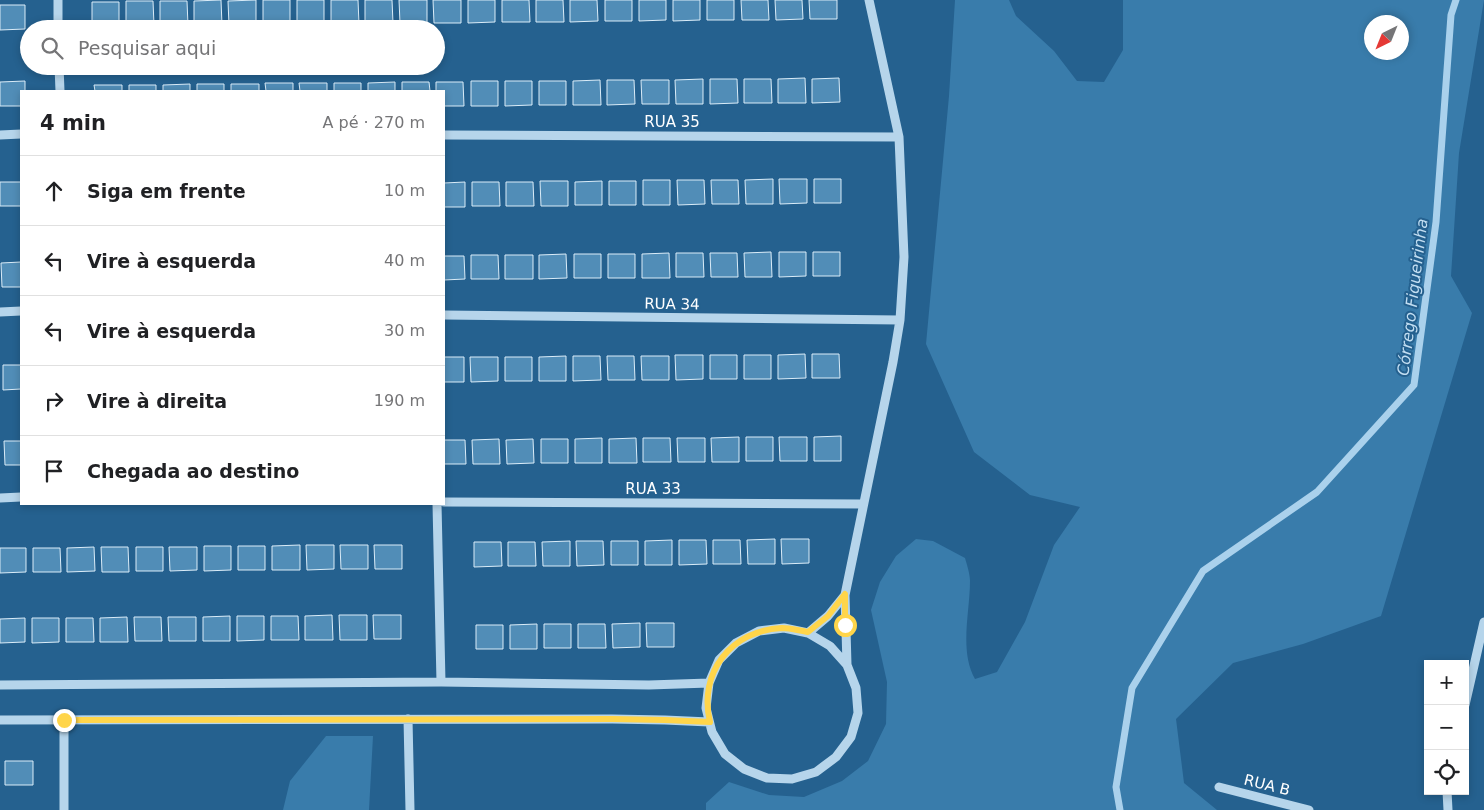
<!DOCTYPE html>
<html lang="pt">
<meta charset="utf-8">
<style>
:root{--surface:#fff;--page:#f6f6f6;--text:#202124;--muted:#757577;--line:#e0e0e0}
body{margin:0;font-family:"DejaVu Sans",sans-serif;background:var(--page);color:var(--text)}
.controls{position:absolute;right:15px;bottom:15px;display:grid;overflow:hidden;border-radius:0px;box-shadow:0 2px 8px #0003}
.controls button{width:45px;height:45px;display:grid;place-items:center;padding:0;border:0;border-bottom:1px solid var(--line);background:var(--surface);color:var(--text);font:25px sans-serif}
.compass{position:absolute;left:1364px;top:15px;width:45px;height:45px;border-radius:50%;background:var(--surface);box-shadow:0 2px 8px #0003;rotate:223deg}
.stop{position:absolute;width:15px;height:15px;margin:-11px;border:4px solid #ffd54a;border-radius:50%;background:#fff}
.stop.end{background:#ffd54a;border-color:#fff;box-shadow:0 1px 5px #0008}
.list{margin:0;padding:0;list-style:none}
h2{display:flex;justify-content:space-between;align-items:center;height:65px;margin:0;padding:0 20px;font-size:21px}
h2 small{font-size:16px;font-weight:400;color:var(--muted)}
.list li{display:grid;grid-template-columns:32px 1fr auto;gap:15px;align-items:center;box-sizing:border-box;height:70px;padding:0 20px;border-top:1px solid var(--line)}
.list b{display:block;font-size:19px;white-space:nowrap}
.list em{font-size:16px;font-style:normal;color:var(--muted)}
.icon{flex:none;width:28px;height:28px;fill:none;stroke:currentColor;stroke-width:2;stroke-linecap:round;stroke-linejoin:round}
.map{position:relative;flex:none;width:1484px;height:810px;overflow:hidden}
.search{position:absolute;background:var(--surface);box-shadow:0 2px 8px #0003;left:20px;top:20px;width:425px;height:55px;display:flex;align-items:center;gap:12px;box-sizing:border-box;padding:0 18px;border-radius:28px;color:var(--muted);font-size:19px}
.panel{position:absolute;background:var(--surface);box-shadow:0 2px 8px #0003;left:20px;top:90px;width:425px;height:415px;border-radius:0px}
.map>svg:first-child{display:block}
.green{fill:#397cab;fill-rule:evenodd}
.lines{fill:none;stroke-linecap:round;stroke-linejoin:round}
.stream{stroke:#aad1ec;stroke-width:7}
.building{fill:#518db7;stroke:#daecf8}
.minor{stroke:#b6d5eb;stroke-width:9}
.route{stroke:#ffd54a;stroke-width:6}
.labels{text-anchor:middle;stroke-width:4;stroke-linejoin:round;paint-order:stroke}
.street-label{font-size:15px;fill:#fff;stroke:#25618f}
.water-label{font-size:16px;font-style:italic;fill:#c2def2;stroke:#25618f}
</style>
<div class="map">
<svg width="1484" height="810" viewBox="0 0 1484 810">
<rect width="100%" height="100%" fill="#25618f"/>
<path class="green" d="M955 0H1009L1016 16 1054 51 1077 81 1104 82 1123 50V0H1484L1459 153 1451 276 1472 313 1381 616 1303 644 1233 663 1176 719 1184 783 1217 810H706V803L729 782 769 795 804 797 842 781 868 761 886 724 887 682 871 610 880 582 896 556 916 539 933 541 965 558C967 565 970 574 970 581 970 612 959 651 975 679L997 672 1025 622 1054 545 1080 507 1030 495 974 452 926 344 949 96ZM1372 22H1402V52H1372Z
M326 736H373L369 810H283L290 781Z"/>
<g class="lines">
<path class="stream" d="M1120 810 1116 787 1132 688 1203 571 1317 492 1414 385 1436 222 1451 15 1456 0"/>
</g>
<path class="building" d="M221 0 222 25H194V1Z
M256 0V25H229L228 1Z
M263 0H290V24H263Z
M297 0H324V24H297Z
M331 0H358L359 24H331Z
M365 0H392L393 23 365 24Z
M399 0H427V23H400Z
M433 0H461V23H434Z
M468 0H495V22L468 23Z
M502 0H529L530 22H502Z
M536 0H563L564 22H536Z
M570 0H597L598 21 570 22Z
M605 0H632V21H605Z
M639 0H666V20L639 21Z
M673 0H700V20L673 21Z
M707 0H734V20H707Z
M741 0H768L769 20H742Z
M775 0H802L803 19 776 20Z
M809 0H837V19H810Z
M126 1H153L154 25 126 26Z
M160 1H187L188 25 160 26Z
M92 2H119V26H92Z
M0 5H25V29L0 30Z
M805 78 806 103H778V79Z
M839 78 840 102 812 103V79Z
M703 79V104H676L675 80Z
M710 79H737L738 103 710 104Z
M744 79H771L772 103H744Z
M600 80 601 105H573V81Z
M607 80H634L635 104 607 105Z
M641 80H669V104H642Z
M25 81V91H21V106H0V82Z
M471 81H498V106H471Z
M505 81H532V105L505 106Z
M539 81H566V105H539Z
M395 82V91H368V83Z
M402 82H429L430 91H402Z
M436 82H463L464 106H444V91H436Z
M265 83H293V91H266Z
M299 83H327V91H300Z
M334 83H361V91H334Z
M190 84V91H163V85Z
M197 84H224V91H197Z
M231 84H259V91H231Z
M94 85H122V91H95Z
M129 85H156V91H129Z
M773 179V204H746L745 180Z
M779 179H807V203L780 204Z
M814 179H841V203H814Z
M643 180H670V205H643Z
M677 180H704L705 204 678 205Z
M711 180H738L739 204H712Z
M540 181H568V206H541Z
M602 181V205H575V182Z
M609 181H636V205H609Z
M0 182H21V206H0Z
M465 182V207H444V183Z
M472 182H499L500 206H472Z
M506 182H533L534 206H506Z
M771 252 772 277H745L744 253Z
M779 252H806V276L779 277Z
M813 252H840V276H813Z
M669 253 670 278H642V254Z
M676 253H703L704 277H676Z
M710 253H737L738 277H711Z
M566 254 567 278 539 279V255Z
M574 254H601V278H574Z
M608 254H635V278H608Z
M471 255H498L499 279H471Z
M505 255H533V279H505Z
M444 256H464L465 279 444 280Z
M21 262V287H2L1 263Z
M805 354 806 378 778 379V355Z
M812 354H839L840 378H812Z
M675 355H703V379L676 380Z
M710 355H737V379H710Z
M744 355H771V379H744Z
M566 356V381H539V357Z
M573 356H600L601 380 573 381Z
M607 356H634L635 380H608Z
M641 356H669V380H642Z
M444 357H464V382H444Z
M470 357H498V381L471 382Z
M505 357H532V381H505Z
M3 365H21V389L3 390Z
M841 436V461H814V437Z
M739 437V462H712L711 438Z
M746 437H773V461H746Z
M779 437H807V461H780Z
M602 438V463H575V439Z
M636 438 637 463H609V439Z
M643 438H670L671 462H643Z
M677 438H705V462H678Z
M499 439 500 464H473L472 440Z
M533 439 534 463 507 464 506 440Z
M541 439H568V463H541Z
M444 440H465L466 464H444Z
M4 441H21V465H5Z
M775 539V564H748L747 540Z
M781 539H809V563L782 564Z
M672 540V565H645V541Z
M679 540H706L707 564 679 565Z
M713 540H740L741 564H713Z
M570 541V566H543L542 542Z
M576 541H603L604 565 577 566Z
M611 541H638V565H611Z
M474 542H501L502 566 474 567Z
M508 542H535L536 566H508Z
M300 545V570H272V546Z
M306 545H334V569L307 570Z
M340 545H368V569H341Z
M374 545H402V569H375Z
M204 546H231V570L204 571Z
M238 546H265V570H238Z
M94 547 95 571 67 572V548Z
M101 547H128L129 572H102Z
M136 547H163V571H136Z
M169 547H197V570L170 571Z
M0 548H26V572L0 573Z
M33 548H60L61 572H33Z
M332 615 333 640H305V616Z
M339 615H367V640H340Z
M373 615H401V639H374Z
M230 616V641H203V617Z
M237 616H264V640L237 641Z
M271 616H298L299 640H271Z
M127 617 128 642H100V618Z
M134 617H161L162 641H135Z
M168 617H196V641H169Z
M25 618V642L0 643V619Z
M32 618H59V642L32 643Z
M66 618H93L94 642H66Z
M640 623V647L613 648 612 624Z
M646 623H674V647H647Z
M537 624V649H510V625Z
M544 624H571V648H544Z
M578 624H605L606 648H578Z
M476 625H503V649H476Z
M5 761H33V785H5Z"/>
<g class="lines">
<path class="minor" d="M58 0V29
M59 66 60 91
M0 135 21 134
M444 135 899 137
M0 312 21 311
M444 315 900 320
M0 498 21 497
M444 502 863 504
M437 504 441 682
M808 633 828 616 845 595
M847 665 830 646 808 633 784 628 759 631 736 643 719 660 709 683 706 708 712 732 725 754 744 769 767 778 792 779 816 772 836 757 851 737 858 713 856 688 847 665 845 595 893 362 900 320 904 257 899 137 869 0
M0 685 441 682 649 685 709 683
M1465 705 1484 622
M408 719 410 810
M0 720 612 719 665 720 709 722
M1219 787 1309 810
M1447 791 1448 810
M64 810V720"/>
</g>
<g class="lines">
<path class="route" d="M64 720 612 719 665 720 710 722C698 673 731 630 782 628 791 628 800 631 808 632L828 616 845 594V625"/>
</g>
<g class="labels">
<g class="street-label">
<text x="672" y="127">RUA 35</text>
<text transform="translate(672 304) rotate(1)" y="5">RUA 34</text>
<text x="653" y="494">RUA 33</text>
<text transform="translate(1267 785) rotate(14)" y="5">RUA B</text>
</g>
<g class="water-label">
<text transform="translate(1412 297) rotate(-83)" y="6">Córrego Figueirinha</text>
</g>
</g>
</svg>
<div class="controls">
<button>+</button>
<button>−</button>
<button><svg class="icon" aria-label="locate" viewBox="0 0 24 24"><circle cx="12" cy="12" r="6"/><path d="M12 2v4M12 18v4M2 12h4M18 12h4"/></svg></button>
</div>
<svg class="compass" viewBox="-18 -18 36 36"><path d="M0-13l5 13h-10z" fill="#e53935"/><path d="M0 13l5-13h-10z" fill="#757577"/></svg>
<div class="stop" style="left:845px;top:625px"></div>
<div class="stop end" style="left:64px;top:720px"></div>
<div class="search"><svg class="icon" aria-label="search" viewBox="0 0 24 24"><circle cx="10" cy="10" r="6"/><path d="M15 15l6 6"/></svg>Pesquisar aqui</div>
<section class="panel">
<h2>4 min<small>A pé · 270 m</small></h2>
<ul class="list">
<li><svg class="icon" aria-label="ahead" viewBox="0 0 24 24"><path d="M12 20V5M6 11l6-6 6 6"/></svg><div><b>Siga em frente</b></div><em>10 m</em></li>
<li><svg class="icon" aria-label="left" viewBox="0 0 24 24"><path d="M17 20v-9H6M10 6l-5 5 5 5"/></svg><div><b>Vire à esquerda</b></div><em>40 m</em></li>
<li><svg class="icon" aria-label="left" viewBox="0 0 24 24"><path d="M17 20v-9H6M10 6l-5 5 5 5"/></svg><div><b>Vire à esquerda</b></div><em>30 m</em></li>
<li><svg class="icon" aria-label="right" viewBox="0 0 24 24"><path d="M7 20v-9h11M14 6l5 5-5 5"/></svg><div><b>Vire à direita</b></div><em>190 m</em></li>
<li><svg class="icon" aria-label="arrive" viewBox="0 0 24 24"><path d="M6 21V4h12l-3 4 3 4H6"/></svg><div><b>Chegada ao destino</b></div></li>
</ul>
</section>
</div>
